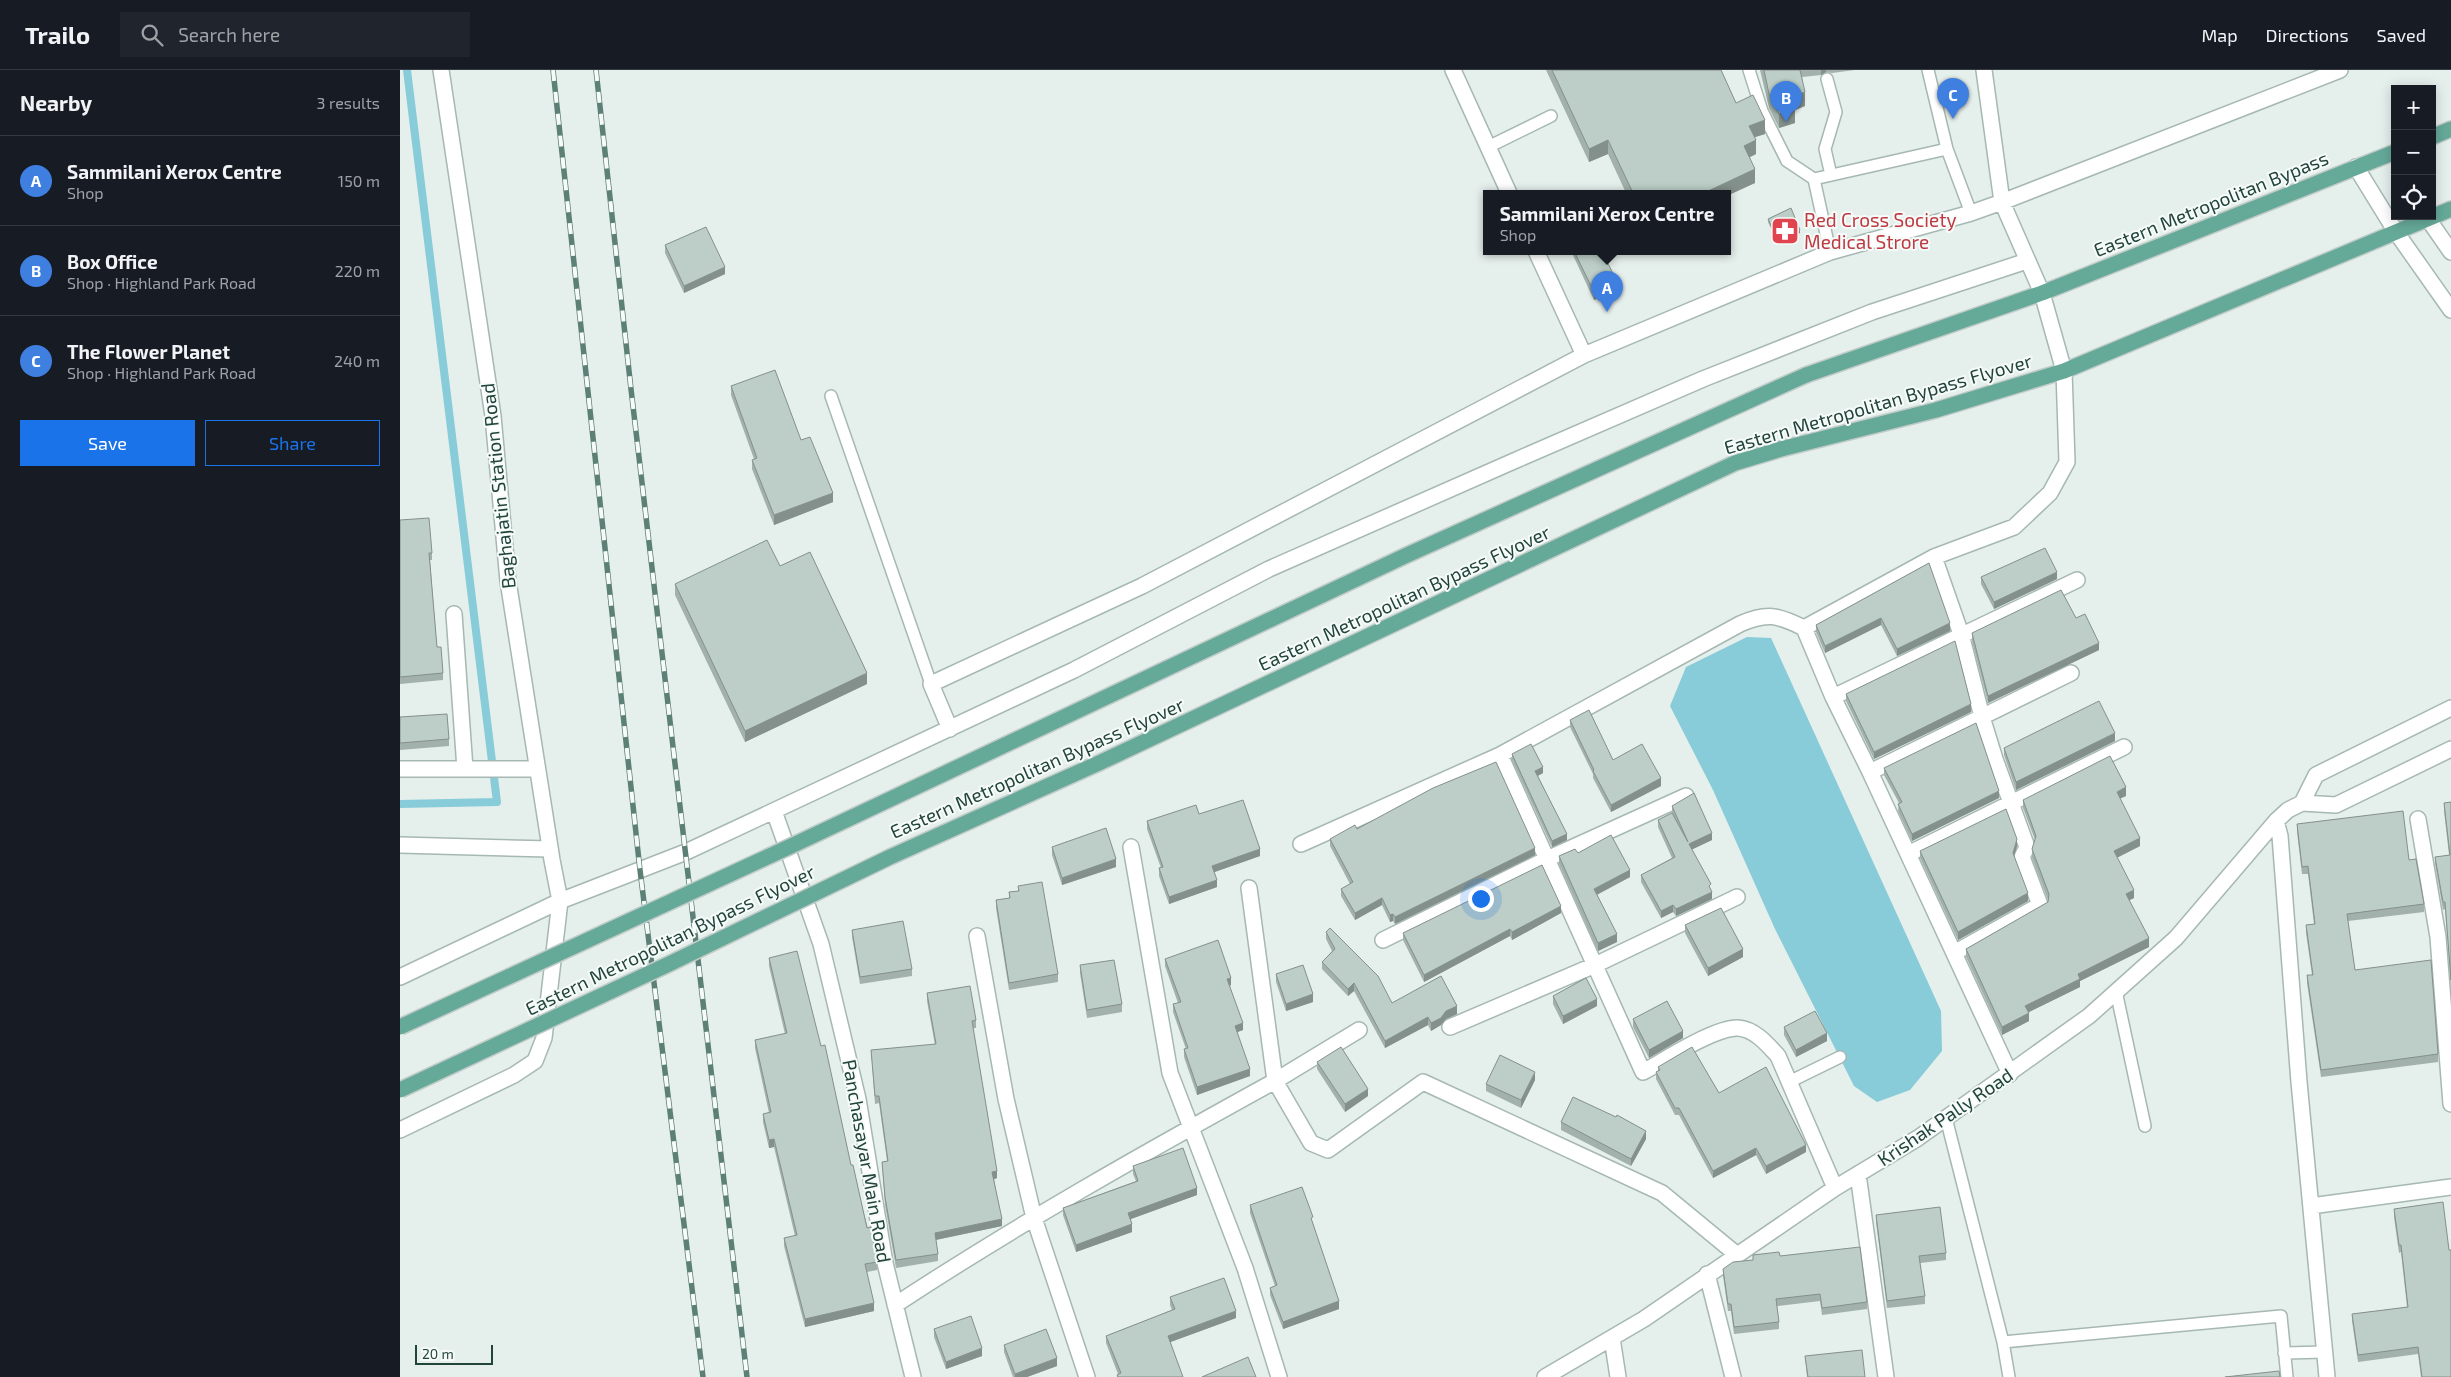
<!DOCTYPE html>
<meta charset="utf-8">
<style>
:root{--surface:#171b24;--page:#20242c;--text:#f1f3f6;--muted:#9ea1a6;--line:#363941;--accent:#1a73e8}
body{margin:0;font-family:"Exo 2",sans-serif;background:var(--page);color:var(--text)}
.controls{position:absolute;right:15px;top:15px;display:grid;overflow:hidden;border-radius:0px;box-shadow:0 2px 12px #0003}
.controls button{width:45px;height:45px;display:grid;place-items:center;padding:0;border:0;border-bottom:1px solid var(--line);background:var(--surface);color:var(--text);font:25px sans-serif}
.scale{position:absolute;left:15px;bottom:12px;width:78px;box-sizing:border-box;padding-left:5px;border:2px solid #21443b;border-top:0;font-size:14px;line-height:18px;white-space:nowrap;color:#21443b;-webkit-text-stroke:4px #f6fbf9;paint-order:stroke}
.you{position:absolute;left:1080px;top:828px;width:18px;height:18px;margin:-12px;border:4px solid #fff;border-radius:50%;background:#1a73e8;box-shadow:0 0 0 8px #1a73e833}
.badge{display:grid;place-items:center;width:32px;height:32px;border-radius:50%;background:var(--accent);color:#fff;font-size:16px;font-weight:700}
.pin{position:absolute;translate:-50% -41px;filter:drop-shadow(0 1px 2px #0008)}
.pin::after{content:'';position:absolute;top:26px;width:18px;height:15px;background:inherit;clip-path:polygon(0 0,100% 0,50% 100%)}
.popup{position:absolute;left:1083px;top:120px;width:248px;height:65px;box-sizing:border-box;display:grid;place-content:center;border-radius:0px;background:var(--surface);filter:drop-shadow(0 1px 4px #0005);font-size:16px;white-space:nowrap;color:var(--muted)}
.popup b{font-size:19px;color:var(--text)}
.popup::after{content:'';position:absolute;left:50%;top:100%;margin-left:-10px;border:10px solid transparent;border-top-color:var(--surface)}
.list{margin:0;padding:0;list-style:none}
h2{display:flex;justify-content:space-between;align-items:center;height:65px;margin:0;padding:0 20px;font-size:21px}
h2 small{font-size:16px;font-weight:400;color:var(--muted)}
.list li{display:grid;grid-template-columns:32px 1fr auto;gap:15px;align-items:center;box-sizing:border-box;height:90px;padding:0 20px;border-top:1px solid var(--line)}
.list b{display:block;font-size:19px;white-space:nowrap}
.list p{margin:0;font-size:16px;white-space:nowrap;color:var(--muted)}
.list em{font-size:16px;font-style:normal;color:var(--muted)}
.actions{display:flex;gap:10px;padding:15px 20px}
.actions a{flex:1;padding:11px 0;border:1px solid var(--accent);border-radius:0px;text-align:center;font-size:18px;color:var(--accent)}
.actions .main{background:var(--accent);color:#fff}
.icon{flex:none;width:28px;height:28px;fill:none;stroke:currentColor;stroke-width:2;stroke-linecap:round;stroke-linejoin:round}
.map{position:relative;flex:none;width:2051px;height:1307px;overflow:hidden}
header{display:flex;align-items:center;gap:30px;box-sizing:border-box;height:70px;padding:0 25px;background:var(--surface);border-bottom:1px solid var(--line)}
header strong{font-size:24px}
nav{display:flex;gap:28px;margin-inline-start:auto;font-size:18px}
.search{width:350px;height:45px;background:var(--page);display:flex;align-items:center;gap:12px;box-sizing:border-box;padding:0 18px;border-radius:0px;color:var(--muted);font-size:19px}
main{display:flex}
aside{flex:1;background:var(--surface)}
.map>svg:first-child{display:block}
.water{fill:#88cbd9}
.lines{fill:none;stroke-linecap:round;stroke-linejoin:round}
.stream{stroke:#88cbd9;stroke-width:8}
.service-casing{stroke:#a6b8b3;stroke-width:14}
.minor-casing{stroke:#a6b8b3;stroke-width:18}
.tertiary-casing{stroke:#a6b8b3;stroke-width:18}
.primary-casing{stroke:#c1cbc8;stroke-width:18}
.service{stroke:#fff;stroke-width:11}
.minor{stroke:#fff;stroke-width:15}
.tertiary{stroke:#fff;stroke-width:15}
.primary{stroke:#65a999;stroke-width:15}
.rail-casing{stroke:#5c7f76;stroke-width:5.5}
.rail{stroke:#f6fbf9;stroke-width:4;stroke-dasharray:11;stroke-linecap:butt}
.primary-bridge-casing{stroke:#c1cbc8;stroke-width:18;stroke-linecap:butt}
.primary-bridge{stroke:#65a999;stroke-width:15}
.wall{fill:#a2b1ab}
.shaded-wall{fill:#84908b}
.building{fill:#bccec7;stroke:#84908b}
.labels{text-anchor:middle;stroke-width:4;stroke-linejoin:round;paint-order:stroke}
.street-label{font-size:19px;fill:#21443b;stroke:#f6fbf9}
.health-label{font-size:19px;fill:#be3a42;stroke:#f6fbf9;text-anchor:start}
</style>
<header>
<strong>Trailo</strong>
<div class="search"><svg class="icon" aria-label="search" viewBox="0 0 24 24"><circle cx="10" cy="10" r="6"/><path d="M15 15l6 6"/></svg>Search here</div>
<nav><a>Map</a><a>Directions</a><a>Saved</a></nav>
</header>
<main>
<aside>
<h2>Nearby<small>3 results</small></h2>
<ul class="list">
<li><span class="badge" style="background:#3f7fe0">A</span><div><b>Sammilani Xerox Centre</b><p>Shop</p></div><em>150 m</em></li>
<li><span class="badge" style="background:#3f7fe0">B</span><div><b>Box Office</b><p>Shop · Highland Park Road</p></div><em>220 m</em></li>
<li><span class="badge" style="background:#3f7fe0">C</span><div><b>The Flower Planet</b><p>Shop · Highland Park Road</p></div><em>240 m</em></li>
</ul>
<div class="actions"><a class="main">Save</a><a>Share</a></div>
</aside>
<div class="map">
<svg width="2051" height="1307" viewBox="0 0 2051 1307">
<rect width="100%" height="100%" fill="#e5efeb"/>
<path class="water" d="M1347 567 1371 568 1541 941 1542 981 1510 1020 1477 1032 1454 1016 1375 859 1313 720 1270 636 1286 597Z"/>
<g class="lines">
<path class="stream" d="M0 734 97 732 7 0"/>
<defs>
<path id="service" d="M1349 0 1362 41 1387 91 1414 109
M1528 0 1547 79
M1427 9 1436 42 1425 79 1431 105
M1088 77 1151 46
M1430 182 1414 109 1547 79 1571 143
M431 326 531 614
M1716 921 1745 1056
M1389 1012 1440 987
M1546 1048 1603 1272 1609 1307
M1603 1272 1881 1246 1887 1307
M1884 1283 1924 1282"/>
<path id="minor" d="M1053 0 1109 123
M1584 0 1602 132 1642 223 1664 301 1667 392 1650 423 1614 457 1534 487 1404 558 1433 627 1470 702 1610 1004
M1956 97 1996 162 2051 240
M2026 146 2051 182
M1136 181 1184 285
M1534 487 1561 564 1582 647 1595 689 1627 777 1622 787 1640 835 1554 883
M54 544 65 699
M1433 627 1677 510
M550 659 531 614 742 516 1184 285 1430 182 1571 143 1602 132 1940 0
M1100 685 1243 1002C1265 990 1315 957 1338 958 1355 959 1368 975 1378 986L1435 1118
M0 699H137
M1470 702 1671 603
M1902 733 1916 705 2051 638
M374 741 421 874 458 1029 485 1193 513 1307
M2018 749 2038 867 2051 1034
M1876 751 1880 766 1899 1012 1927 1307
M901 774 1100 685 1340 554C1367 542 1378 545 1404 558
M0 775 150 779
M731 777 770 1003 845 1198 879 1307
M1508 784 1724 677
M160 831 286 782 674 600 869 499 1114 391 1303 309 1472 242 1627 191
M577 866 606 1029 634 1148 687 1307
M983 870 1147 789 1286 726
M1050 957 1195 895 1337 827
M959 960 875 1011 911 1073 928 1080 1023 1012 1262 1123 1336 1184
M1458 1104 1486 1307
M1911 1136 2051 1117
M1307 1204 1333 1307
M495 1235C618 1154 746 1082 875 1011L849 818
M1212 1268 1218 1307
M1145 1307 1244 1249 1435 1118 1518 1068 1689 946 1776 868 1876 751 1888 740 1902 733 1936 735 2051 679"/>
<path id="tertiary" d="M0 907 160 831
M0 1060 114 1005 135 991 144 968 160 831 152 790 108 511 93 346 41 0"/>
<path id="primary" d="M2032 67 2051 59
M1406 305 1642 223 1995 82
M1381 379 1536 340 1664 301 2051 139"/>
</defs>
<use href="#service" class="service-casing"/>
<use href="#minor" class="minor-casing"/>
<use href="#tertiary" class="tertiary-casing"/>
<use href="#primary" class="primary-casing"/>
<use href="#service" class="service"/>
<use href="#minor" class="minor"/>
<use href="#tertiary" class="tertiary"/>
<use href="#primary" class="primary"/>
<defs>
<path id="rail" d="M153 0 240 800 303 1307
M196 0 231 319 347 1307"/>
</defs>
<use href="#rail" class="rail-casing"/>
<use href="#rail" class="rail"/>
<defs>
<path id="primary-bridge" d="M0 957 389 777 1007 485 1406 305
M0 1020 269 894 490 787 699 693 1335 393 1381 379"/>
</defs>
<use href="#primary-bridge" class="primary-bridge-casing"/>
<use href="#primary-bridge" class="primary-bridge"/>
</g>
<path class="wall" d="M1146 0H1321L1336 33 1365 64 1355 67 1356 84 1350 87 1355 113 1327 123H1226L1208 84 1189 92Z
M1360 0H1455L1432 3 1426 2 1421 5 1402 7 1405 36 1395 40V53L1379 58 1369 38Z
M1368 149 1400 163 1378 173 1368 152Z
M265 175 325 204 284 223 265 183Z
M1171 181H1202L1217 219 1194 230Z
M331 316 401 370 433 432 374 455 352 399V390L354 389 331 325Z
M0 450 32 483V490H30L37 577 43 603V610L0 614Z
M1529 493 1550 561 1497 586 1481 555 1425 583 1416 562V555Z
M380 496 467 614 345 672 275 525V514Z
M1581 507 1657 509 1594 539 1581 514Z
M1676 548 1699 580 1588 633 1572 571V563Z
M1446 624 1571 642 1474 689 1446 631Z
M0 647 49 669V676L0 680Z
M1170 650 1213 690 1261 716 1211 742 1193 708V704L1170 657Z
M1715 671 1616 720 1604 685V678Z
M1112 684 1143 703 1138 706 1167 770 1152 777 1112 690Z
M1484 698 1599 728 1512 771 1498 741 1499 733 1484 705Z
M1726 726 1720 728 1740 776 1717 788 1734 828 1729 830 1749 877 1680 911V917L1629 942V951L1602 965 1566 887V879L1648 832V830L1632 788V779L1635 770 1623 738V730Z
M2051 732V917L2045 839 2043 840 2035 794V787L2049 785 2044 741V733Z
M1272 736 1312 770 1292 779 1311 821 1312 829 1276 846 1273 842 1261 848 1241 812V805L1272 788 1258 757V750L1273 745 1272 743Z
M799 744 860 786 814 802 817 817 769 834 759 806V798H761L747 759V751Z
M1897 754 2009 790 2024 834V842L1948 851 1955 900 2038 984V992L1921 1007 1907 913V905H1912L1906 863V855L1914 854 1908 804H1902L1897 762Z
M957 759 1135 785 995 854 993 851 990 852 982 835 955 850 941 826V819L950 814 930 776V769Z
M1617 776 1614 786 1628 831 1558 870 1520 788V781Z
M652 777 716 797 662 815 652 785Z
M1178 783 1230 807 1197 825 1217 872 1198 881 1159 794V786Z
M618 816 658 904V912L609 920 596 838V830L609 828V822L618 821Z
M1161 843 1112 870 1110 866 1024 912 1003 870V863Z
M1285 855 1343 887 1308 906 1285 863Z
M452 860 512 899V906L460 914 452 867Z
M926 862 992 933 1057 944 1046 949 1041 955 1031 961 1028 955 985 978 954 921 948 926 922 899V892L932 881 926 869Z
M369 888 451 1095 477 1192V1200L467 1202 474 1241 405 1257 384 1176V1168L395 1166 374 1077 369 1078 363 1052V1044L369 1043 355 978V970L385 964 369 896Z
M765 889 831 915 830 916 843 960 837 962 850 1006 797 1025 784 987V979H786L773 942V934L778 933 765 896Z
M680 895 722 934V942L687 948 680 903Z
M876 904 913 932 886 941 876 912Z
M527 923 576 950V958H573L597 1108 594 1109 602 1156 536 1170 538 1184V1191L496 1198 485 1135 482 1092 487 1091 479 1033 475 1034 471 980 535 975 527 931Z
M1153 926 1197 936 1163 954 1153 934Z
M1233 949 1283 968 1249 988 1233 957Z
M1384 957 1427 971 1396 987 1384 965Z
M917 992 968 1026 945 1042 917 999Z
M1258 997 1319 1023 1406 1082 1366 1104 1356 1085 1313 1108 1279 1045H1275L1256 1009V1002L1258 1001Z
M1135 1010 1121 1038 1086 1021V1014Z
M1161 1052 1246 1069 1231 1096 1161 1060Z
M733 1096 797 1125 731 1149 732 1162 676 1182 663 1145V1138L736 1111 733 1104Z
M850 1135 913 1154 939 1239 883 1259 870 1225V1218L875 1216 850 1143Z
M1994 1139 2051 1307H2021L2018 1284 1958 1292 1952 1251V1244L2007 1237 2001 1182 1999 1183 1994 1147Z
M1476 1145 1546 1183V1190L1520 1193 1525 1226V1234L1487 1238 1476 1152Z
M1380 1186 1467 1232V1239L1422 1245 1420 1231 1377 1236 1379 1252V1259L1334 1264 1331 1241H1328L1323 1206V1199Z
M770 1227 836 1248 770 1272 783 1307H717V1305L718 1304 706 1273V1266L772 1240 770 1235Z
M534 1259 582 1286 546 1299 534 1267Z
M604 1275 657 1296 627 1307H613L604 1282Z
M1405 1286 1465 1307H1407Z"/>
<path class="shaded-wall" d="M1421 0H1426V2L1421 5Z
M1405 22V36L1395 40V53L1379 58V44L1391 27Z
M1365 50V64L1349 69V56Z
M1208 70V84L1189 92V79Z
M1356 70V84L1344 90V76Z
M1355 99V113L1327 126V123H1304Z
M1400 160V163L1378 173V170Z
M325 197V204L284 223V216Z
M1217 212V219L1194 230V222Z
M433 423V432L374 455V445Z
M1657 502V509L1594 539V532Z
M1481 548V555L1425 583V576Z
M1550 553V561L1497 586V579Z
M1699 573V580L1588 633V626Z
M467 603V614L345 672V661Z
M1571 634V642L1474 689V682Z
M1715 663V671L1616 720V712Z
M1143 697V703L1135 707V701Z
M1261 708V716L1211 742V735Z
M1726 717V726L1717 730V722Z
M1599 721V728L1512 771V764Z
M1312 763V770L1289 781V774Z
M1167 764V770L1152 777V771Z
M1740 768V776L1714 789V781Z
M1617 769V776L1613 790V783Z
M1135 778V785L995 854V847Z
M860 779V786L812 803V796Z
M716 789V797L662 815V808Z
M1230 800V807L1194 826V819Z
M817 810V817L769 834V827Z
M1734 820V828L1726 832V824Z
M1312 822V829L1276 846V839Z
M1628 823V831L1558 870V862Z
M982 828V835L955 850V843Z
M1273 835V842L1261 848V841Z
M1161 836V843L1112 870V862Z
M993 844V851L990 852V845Z
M1110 859V866L1024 912V905Z
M1217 864V872L1198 881V873Z
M1749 868V877L1680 911V917L1625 944V936L1678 904Z
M1343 879V887L1308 906V898Z
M831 908V915L827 916V909Z
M954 913V921L948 926V919Z
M913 924V932L886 941V934Z
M1197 929V936L1163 954V946Z
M1057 936V944L1046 949 1041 955 1031 961V953L1046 941Z
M1629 943V951L1602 965V957Z
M1028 947V955L985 978V971Z
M843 953V960L835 963V956Z
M1283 961V968L1249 988V980Z
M1427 963V971L1396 987V980Z
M850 999V1006L797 1025V1017Z
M1135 1002V1010L1121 1038V1030Z
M968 1019V1026L945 1042V1034Z
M1246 1061V1069L1231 1096V1089Z
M374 1069V1077L369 1078V1070Z
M1406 1075V1082L1366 1104V1096Z
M1356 1078V1085L1313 1108V1101Z
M597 1101V1108L592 1110V1102Z
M797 1118V1125L728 1150V1143Z
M602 1149V1156L535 1170V1163Z
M732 1154V1162L676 1182V1175Z
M939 1231V1239L883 1259V1252Z
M474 1233V1241L405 1257V1249Z
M836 1241V1248L768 1273V1266Z
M582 1278V1286L546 1299V1292Z
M657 1288V1296L627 1307H615V1304Z"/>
<path class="building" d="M1152 0H1321L1336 33 1353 25 1365 50 1349 56 1356 70 1344 76 1355 99 1304 123H1233L1208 70 1189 79Z
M1364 0H1400L1405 22 1391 27 1395 38 1379 44 1369 24Z
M1391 138 1400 160 1378 170 1368 149Z
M306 157 325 197 284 216 265 175Z
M1174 181H1202L1217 212 1194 222Z
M375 300 401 370 410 367 433 423 374 445 352 390 357 388 331 316Z
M29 448 32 483H29L37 577H41L43 603 0 607V450Z
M367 470 380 496 410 482 467 603 345 661 275 514Z
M1645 478 1657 502 1594 532 1581 507Z
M1529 493 1550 553 1497 579 1481 548 1425 576 1416 555Z
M1661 520 1676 548 1685 544 1699 573 1588 626 1572 563Z
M1555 571 1571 634 1474 682 1446 624Z
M1699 631 1715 663 1616 712 1604 678Z
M1189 640 1213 690 1242 674 1261 708 1211 735 1193 701 1194 700 1170 650Z
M47 644 49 669 0 673V647Z
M1576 653 1599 721 1512 764 1498 734 1502 732 1484 698Z
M1131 674 1143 697 1135 701 1167 764 1152 771 1112 684Z
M1710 686 1726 717 1717 722 1740 768 1714 781 1734 820 1726 824 1749 868 1678 904 1680 909 1625 936 1629 943 1602 957 1566 879 1648 832 1649 824 1632 779 1636 766 1623 730Z
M1096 692 1135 778 995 847 993 844 990 845 982 828 955 843 941 819 953 812 930 769 955 755 957 759 1033 718Z
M1294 723 1312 763 1289 774 1311 814 1309 816 1312 822 1276 839 1273 835 1261 841 1241 805 1275 787 1258 750 1272 743 1288 772 1272 736Z
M843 730 860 779 812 796 817 810 769 827 759 798 763 797 747 751 796 735 799 744Z
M2051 732V910L2045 832H2043L2035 787 2050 785 2044 733Z
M1606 739 1617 769 1613 783 1628 823 1558 862 1520 781Z
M2003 741 2009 790 2016 789 2024 834 1947 844 1955 900 2031 890 2038 984 1921 1000 1907 905H1913L1906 855 1915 854 1908 796 1902 797 1897 754Z
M706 758 716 789 662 808 652 777Z
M1211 765 1230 800 1194 819 1217 864 1198 873 1159 786 1175 779 1178 783Z
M1142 795 1161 836 1112 862 1110 859 1024 905 1003 863Z
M642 812 658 904 609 913 596 830 610 828 609 822 619 821 618 816Z
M1321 838 1343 879 1308 898 1285 855Z
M503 851 512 899 460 907 452 860Z
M930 858 978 906 992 933 1041 906 1057 936 1046 941 1041 948 1031 953 1028 947 985 971 954 913 948 919 922 892 935 879 926 862Z
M818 870 831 908 827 909 843 953 835 956 850 999 797 1017 784 979 788 978 773 934 781 932 765 889Z
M397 881 421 976 425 975 451 1095H453L467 1158 471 1157 477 1192 465 1194 474 1233 405 1249 384 1168 397 1165 374 1069 369 1070 363 1044 371 1042 355 970 387 963 369 888Z
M714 890 722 934 687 940 680 895Z
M903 895 913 924 886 934 876 904Z
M1186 908 1197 929 1163 946 1153 926Z
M570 916 576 950 572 951 597 1101 592 1102 602 1149 535 1163 538 1184 496 1190 485 1127 482 1092 488 1091 479 1026H475L471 980 536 974 527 923Z
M1267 931 1283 961 1249 980 1233 949Z
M1415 941 1427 963 1396 980 1384 957Z
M941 977 968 1019 945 1034 917 992Z
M1292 977 1319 1023 1366 997 1406 1075 1366 1096 1356 1078 1313 1101 1279 1038H1275L1256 1002 1260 1000 1258 997Z
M1100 985 1135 1002 1121 1030 1086 1014Z
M1173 1027 1216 1047 1217 1045 1246 1061 1231 1089 1161 1052Z
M783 1078 797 1118 728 1143 732 1154 676 1175 663 1138 738 1111 733 1096Z
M902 1117 913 1147 911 1148 939 1231 883 1252 870 1218 877 1215 850 1135Z
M2043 1132 2049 1180H2051V1307H2022L2018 1277 1958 1285 1952 1244 2008 1237 2001 1175H1999L1994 1139Z
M1540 1137 1546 1183 1519 1186 1525 1226 1487 1231 1476 1145Z
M1460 1177 1467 1232 1422 1238 1420 1224 1376 1229 1379 1252 1334 1257 1331 1234H1328L1323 1199 1333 1192 1353 1190V1185L1379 1182 1380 1186Z
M824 1208 836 1241 768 1266 783 1307H718L717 1305 721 1303 706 1266 775 1239 770 1227Z
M571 1246 582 1278 546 1292 534 1259Z
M646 1259 657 1288 615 1304 604 1275Z
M1462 1280 1465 1307H1408L1405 1286Z
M848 1287 856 1307H802Z
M1879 1301 1880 1307H1825Z"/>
<defs>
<symbol id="pharmacy-square" viewBox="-11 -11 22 22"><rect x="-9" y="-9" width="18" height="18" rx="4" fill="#e0444e" stroke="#f6fbf9"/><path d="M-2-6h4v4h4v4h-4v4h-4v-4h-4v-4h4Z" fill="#fff"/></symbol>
</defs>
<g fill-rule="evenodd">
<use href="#pharmacy-square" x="1369" y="145" width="32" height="32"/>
</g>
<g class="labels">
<g class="street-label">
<text transform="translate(1811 134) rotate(-22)" y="7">Eastern Metropolitan Bypass</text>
<text transform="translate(1478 334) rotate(-16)" y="7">Eastern Metropolitan Bypass Flyover</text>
<text transform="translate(98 416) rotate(-96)" y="7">Baghajatin Station Road</text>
<text transform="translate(1004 528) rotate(-25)" y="7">Eastern Metropolitan Bypass Flyover</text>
<text transform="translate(637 698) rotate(-24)" y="7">Eastern Metropolitan Bypass Flyover</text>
<text transform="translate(270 870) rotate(-26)" y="7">Eastern Metropolitan Bypass Flyover</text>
<text transform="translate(1545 1047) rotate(-34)" y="7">Krishak Pally Road</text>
<text transform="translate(467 1091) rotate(80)" y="7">Panchasayar Main Road</text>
</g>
<g class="health-label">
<text x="1404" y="157">Red Cross Society<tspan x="1404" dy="22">Medical Strore</tspan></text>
</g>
</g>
</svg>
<div class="controls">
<button>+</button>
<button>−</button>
<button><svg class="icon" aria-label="locate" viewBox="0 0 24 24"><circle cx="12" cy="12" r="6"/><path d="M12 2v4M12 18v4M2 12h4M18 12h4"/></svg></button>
</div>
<div class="scale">20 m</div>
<div class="you"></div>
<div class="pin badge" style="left:1207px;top:242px;background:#3f7fe0">A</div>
<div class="popup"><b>Sammilani Xerox Centre</b>Shop</div>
<div class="pin badge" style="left:1386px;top:52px;background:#3f7fe0">B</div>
<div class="pin badge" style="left:1553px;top:49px;background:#3f7fe0">C</div>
</div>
</main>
